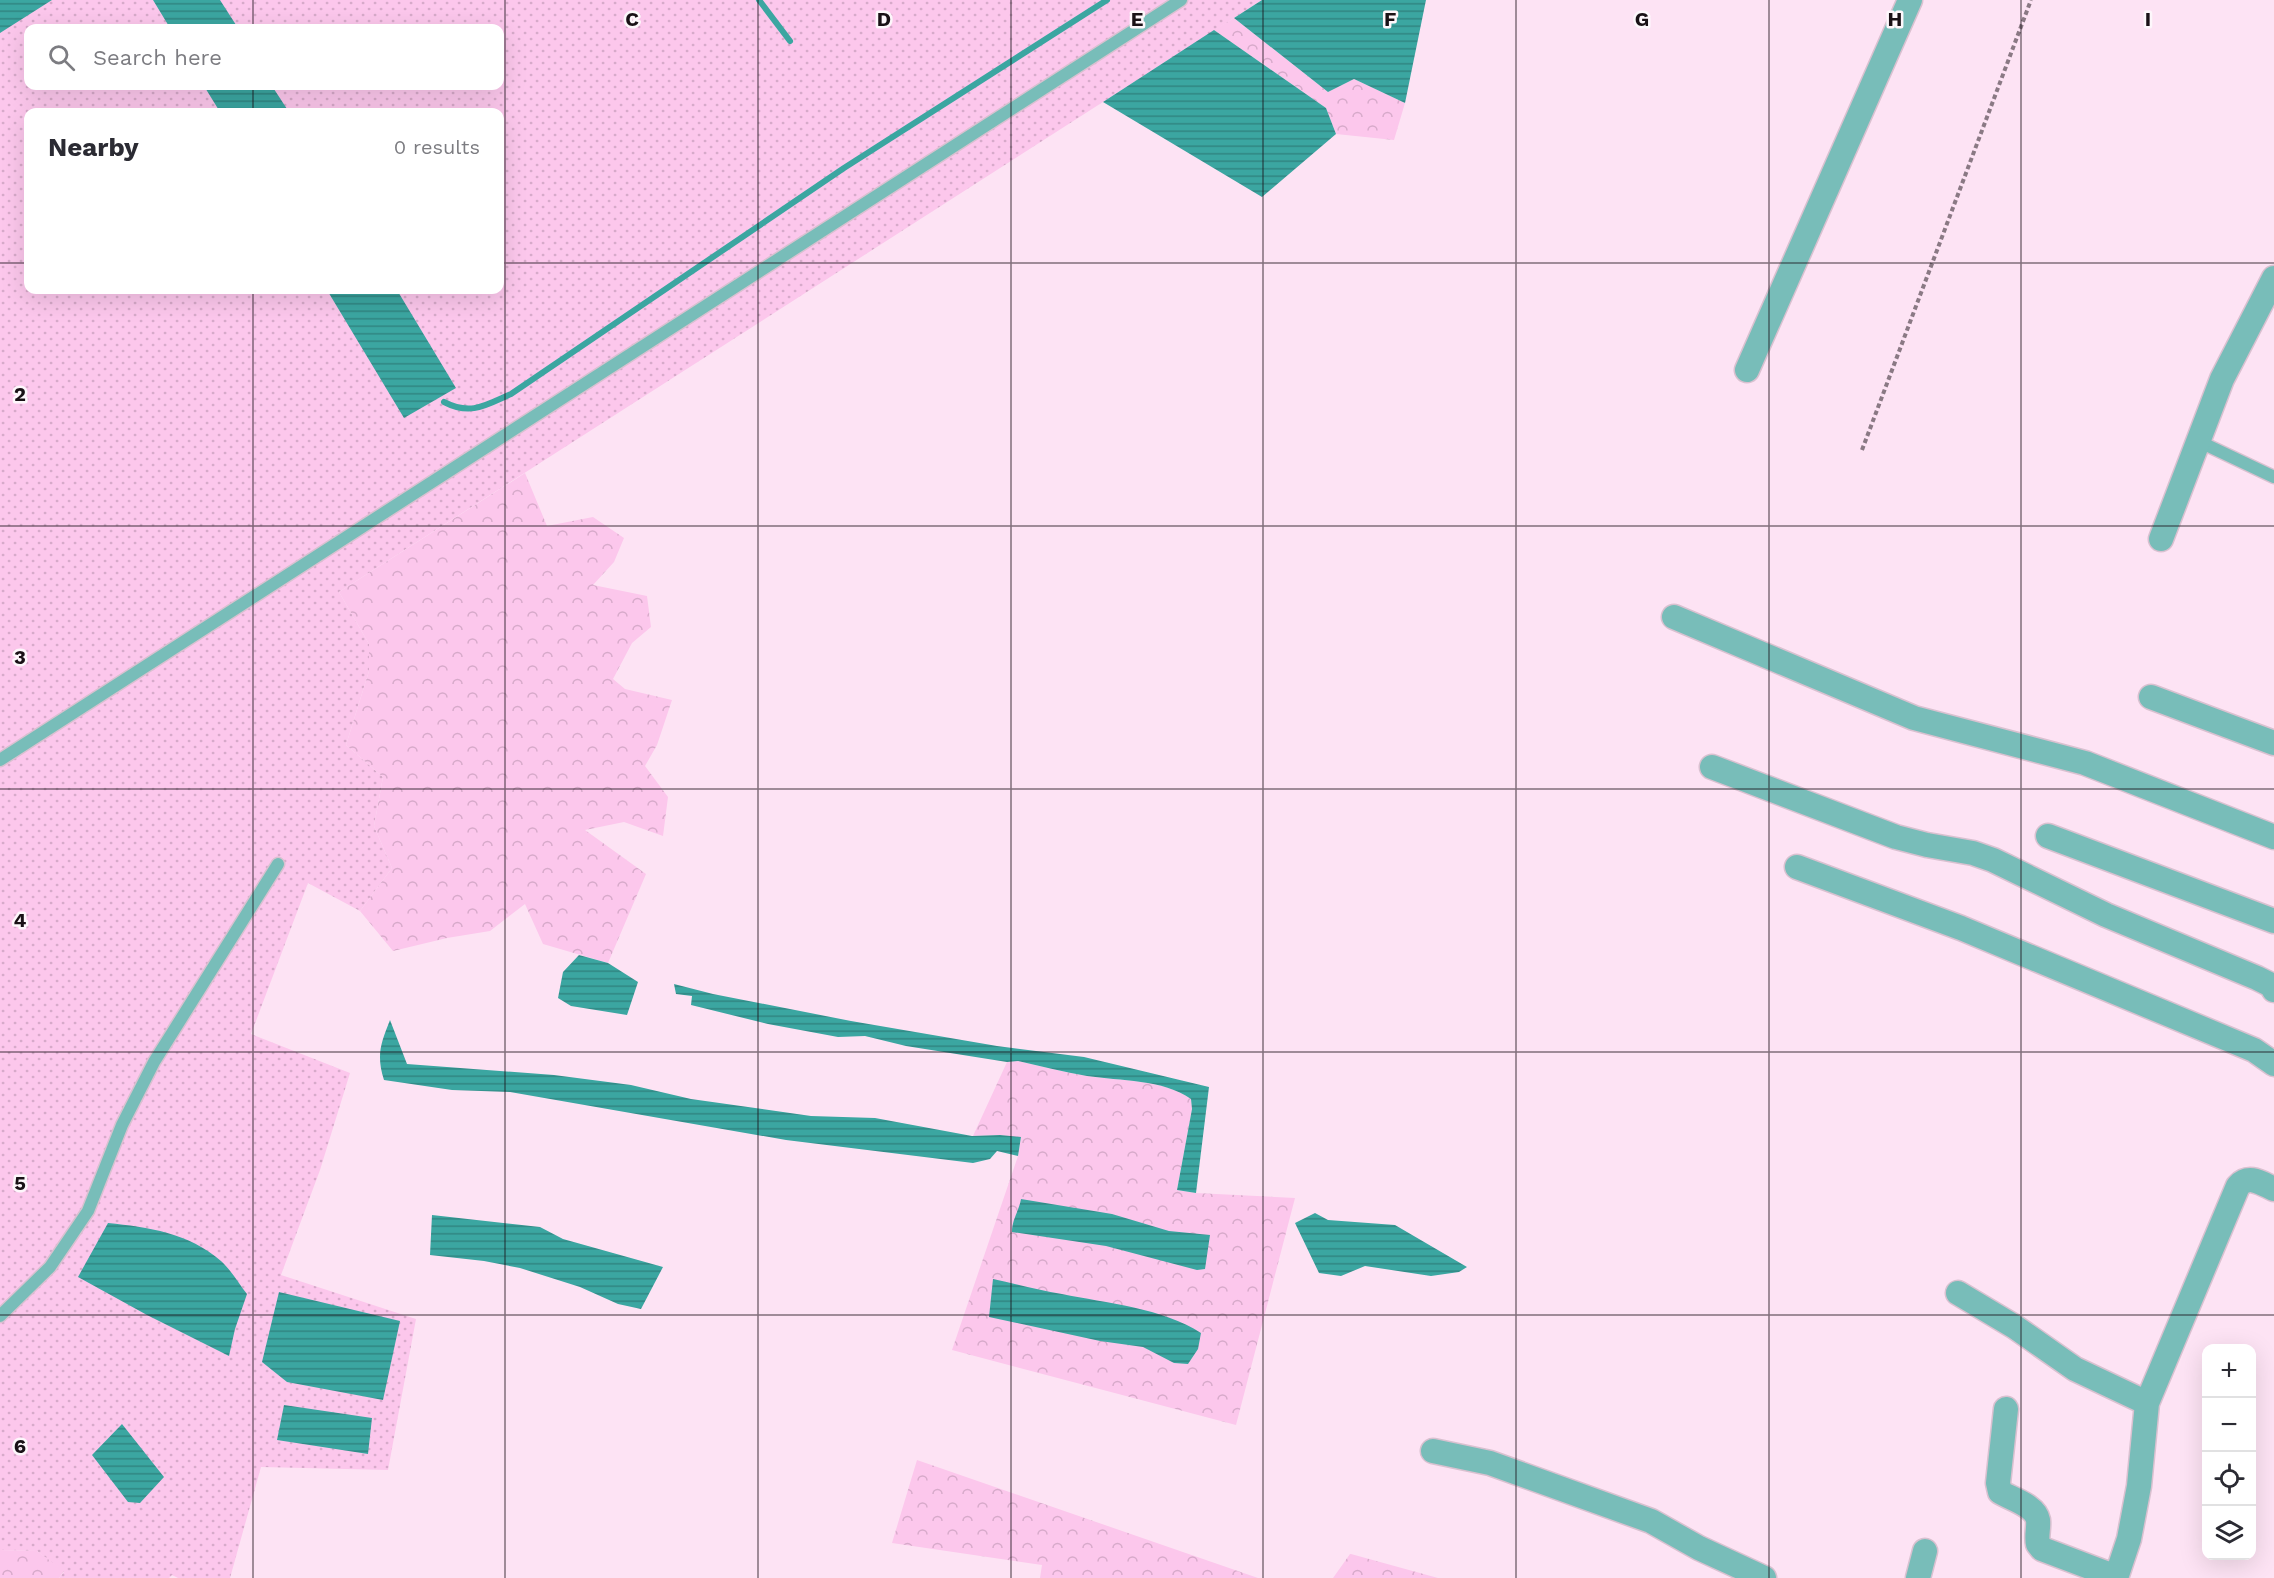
<!DOCTYPE html>
<meta charset="utf-8">
<style>
:root{--surface:#fff;--page:#f2f2f3;--text:#2b2b33;--muted:#7c7c81;--line:#e1e1e2}
body{margin:0;font-family:"Work Sans",sans-serif;background:var(--page);color:var(--text)}
.controls{position:absolute;right:18px;bottom:18px;display:grid;overflow:hidden;border-radius:12px;box-shadow:0 6px 24px #0002}
.controls button{width:54px;height:54px;display:grid;place-items:center;padding:0;border:0;border-bottom:2px solid var(--line);background:var(--surface);color:var(--text);font:30px sans-serif}
.list{margin:0;padding:0;list-style:none}
h2{display:flex;justify-content:space-between;align-items:center;height:78px;margin:0;padding:0 24px;font-size:26px}
h2 small{font-size:20px;font-weight:400;color:var(--muted)}
.icon{flex:none;width:33px;height:33px;fill:none;stroke:currentColor;stroke-width:2;stroke-linecap:round;stroke-linejoin:round}
.map{position:relative;flex:none;width:2274px;height:1578px;overflow:hidden}
.search{position:absolute;background:var(--surface);box-shadow:0 6px 24px #0002;left:24px;top:24px;width:480px;height:66px;display:flex;align-items:center;gap:15px;box-sizing:border-box;padding:0 21px;border-radius:12px;color:var(--muted);font-size:22px}
.panel{position:absolute;background:var(--surface);box-shadow:0 6px 24px #0002;left:24px;top:108px;width:480px;height:186px;border-radius:12px}
.map>svg:first-child{display:block}
.green{fill:url(#green-dots);fill-rule:evenodd}
.forest{fill:url(#forest-crowns)}
.water{fill:url(#water-rules)}
.lines{fill:none;stroke-linecap:round;stroke-linejoin:round}
.stream{stroke:#3ba6a1;stroke-width:6}
.service-casing{stroke:#d9c1d0;stroke-width:15}
.minor-casing{stroke:#d9c1d0;stroke-width:27}
.path{stroke:#8a7984;stroke-width:4;stroke-dasharray:4.5 3;stroke-linecap:butt}
.service{stroke:#78bdb9;stroke-width:12}
.minor{stroke:#78bdb9;stroke-width:24}
.grid{fill:none;stroke:#191116;stroke-width:1.5;stroke-opacity:0.55}
.grid-label{font-size:20px;text-anchor:middle;font-weight:bold;fill:#191116;stroke:#fdf7fb;stroke-width:5;stroke-linejoin:round;paint-order:stroke}
</style>
<div class="map">
<svg width="2274" height="1578" viewBox="0 0 2274 1578">
<defs>
<pattern id="green-dots" width="8" height="8" patternUnits="userSpaceOnUse" patternTransform="scale(1.5)"><rect width="8" height="8" fill="#fcc7ec"/><path d="M2 2h.1M6 6h.1" fill="none" stroke="#d7aaca" stroke-width="1.8" stroke-linecap="round"/></pattern>
<pattern id="forest-crowns" width="20" height="18" patternUnits="userSpaceOnUse" patternTransform="scale(1.5)"><rect width="20" height="18" fill="#fcc7ec"/><path d="M2 6a3 3 0 1 1 6 0M12 15a3 3 0 1 1 6 0" fill="none" stroke="#d7aaca"/></pattern>
<pattern id="water-rules" width="6" height="5" patternUnits="userSpaceOnUse" patternTransform="scale(1.5)"><rect width="6" height="5" fill="#3ba6a1"/><path d="M0 2.5h6" fill="none" stroke="#318682"/></pattern>
</defs>
<rect width="100%" height="100%" fill="#fde3f4"/>
<path class="green" d="M0 0H1262L339 592 369 644V671L346 745 383 777 374 826 392 868 360 911 308 883 251 1034 350 1073 320 1170 281 1275 416 1319 388 1470 261 1467 230 1578H178L172 1575 169 1578H59L64 1572 37 1551 0 1550ZM28 28H500V86H28ZM28 112H500V290H28Z"/>
<path class="forest" d="M1234 18 1328 92 1354 79 1405 103 1394 140 1336 134 1326 108 1214 30Z
M525 473 547 526 593 517 624 538 614 562 593 585 647 596 651 627 632 643 613 679 625 689 672 700 657 745 645 766 668 797 663 836 624 822 585 830 646 874 608 963 543 944 525 904 490 931 447 938 393 951 360 911 392 868 374 826 383 777 346 745 369 671V644L339 592Z
M1018 1061C1041 1066 1064 1072 1087 1076 1121 1081 1163 1079 1191 1099L1192 1109 1177 1190 1196 1193 1295 1198 1236 1425 952 1350 1018 1156 1021 1138 1000 1135 973 1136 1007 1062Z
M917 1460 1258 1578H1040L1042 1565 892 1543Z
M0 1550 37 1551 64 1571 59 1578H0Z
M1350 1554H1351L1438 1578H1333Z"/>
<path class="water" d="M0 0H52L0 33Z
M153 0H220L238 28H170Z
M1262 0H1426L1405 103 1354 79 1328 92 1234 18Z
M1214 30 1326 108 1336 134 1262 197 1103 102Z
M204 86H272L289 112H220Z
M327 290H397L456 388 404 418Z
M579 955 608 963 638 982 627 1015 571 1006 558 998 563 972Z
M674 984 713 994 851 1021 997 1046 1084 1057 1209 1087 1196 1193 1177 1190 1192 1109 1191 1099C1163 1079 1120 1081 1087 1076 1064 1072 1041 1066 1018 1061L1007 1062 906 1046 865 1036 838 1037 768 1024 691 1005 692 996 676 994Z
M390 1020 407 1064 554 1075 631 1085 691 1099 811 1116 875 1118 972 1136 1000 1135 1021 1137 1018 1156 997 1151 990 1159 973 1163 786 1140 510 1092 452 1090 384 1080C376 1055 381 1043 390 1020Z
M1021 1199 1112 1214 1169 1231 1210 1235 1205 1269 1197 1270 1106 1246 1012 1232C1012 1219 1019 1211 1021 1199Z
M1315 1213 1328 1220 1395 1225 1467 1267 1459 1272 1431 1276 1365 1266 1341 1276 1319 1273 1295 1223Z
M432 1215 540 1227 563 1239 663 1267 641 1309 618 1304 580 1287 520 1268 484 1261 430 1255Z
M108 1223C148 1227 189 1233 221 1261 231 1270 239 1284 247 1294L235 1329 229 1356 147 1315 78 1277Z
M993 1279C1016 1284 1039 1290 1062 1294 1106 1303 1163 1308 1201 1333L1198 1349 1188 1364 1174 1363 1143 1347 1100 1341 989 1317Z
M279 1292 400 1321 383 1400 287 1382 262 1362Z
M284 1405 372 1418 368 1454 277 1440Z
M122 1424 164 1477 140 1503 128 1502 92 1455Z"/>
<g class="lines">
<path class="stream" d="M759 0 790 41
M444 402C471 416 486 405 511 394L844 168 1107 0"/>
<defs>
<path id="service" d="M2198 441 2274 477
M0 760 1181 0
M0 1316 50 1267 88 1211 122 1125 154 1062 278 864"/>
<path id="minor" d="M1747 370 1910 0
M2161 539 2222 379 2274 278
M1674 617 1914 718 2085 763 2274 837
M2151 697 2274 743
M1712 767 1896 837 1927 845 1973 853 1993 860 2106 915 2257 978 2271 985 2274 990
M2048 836 2274 921
M1797 867 1961 928 2254 1050 2274 1064
M1958 1293 2015 1327 2075 1369 2147 1403
M2006 1409 1998 1483 2000 1492C2011 1499 2035 1505 2038 1520 2039 1528 2036 1536 2038 1544L2042 1549 2116 1577
M1433 1451 1490 1463 1651 1521 1699 1548 1764 1578
M1918 1578 1925 1551
M2116 1578 2129 1539 2139 1486 2147 1403 2238 1186C2249 1174 2261 1183 2274 1189"/>
</defs>
<use href="#service" class="service-casing"/>
<use href="#minor" class="minor-casing"/>
<path class="path" d="M1862 450 2031 0"/>
<use href="#service" class="service"/>
<use href="#minor" class="minor"/>
</g>
<path class="grid" d="M253 0V28M505 0V1578M758 0V1578M1011 0V1578M1263 0V1578M1516 0V1578M1769 0V1578M2021 0V1578M253 86V112M0 263H28M500 263H2274M253 290V1578M0 526H2274M0 789H2274M0 1052H2274M0 1315H2274"/>
<g class="grid-label">
<text x="632" y="26">C</text>
<text x="884" y="26">D</text>
<text x="1137" y="26">E</text>
<text x="1390" y="26">F</text>
<text x="1642" y="26">G</text>
<text x="1895" y="26">H</text>
<text x="2148" y="26">I</text>
<text x="20" y="401">2</text>
<text x="20" y="664">3</text>
<text x="20" y="927">4</text>
<text x="20" y="1190">5</text>
<text x="20" y="1453">6</text>
</g>
</svg>
<div class="controls">
<button>+</button>
<button>−</button>
<button><svg class="icon" aria-label="locate" viewBox="0 0 24 24"><circle cx="12" cy="12" r="6"/><path d="M12 2v4M12 18v4M2 12h4M18 12h4"/></svg></button>
<button><svg class="icon" aria-label="layers" viewBox="0 0 24 24"><path d="M12 4l9 5-9 5-9-5zM3 14l9 5 9-5"/></svg></button>
</div>
<div class="search"><svg class="icon" aria-label="search" viewBox="0 0 24 24"><circle cx="10" cy="10" r="6"/><path d="M15 15l6 6"/></svg>Search here</div>
<section class="panel">
<h2>Nearby<small>0 results</small></h2>
<ul class="list">
</ul>
</section>
</div>
